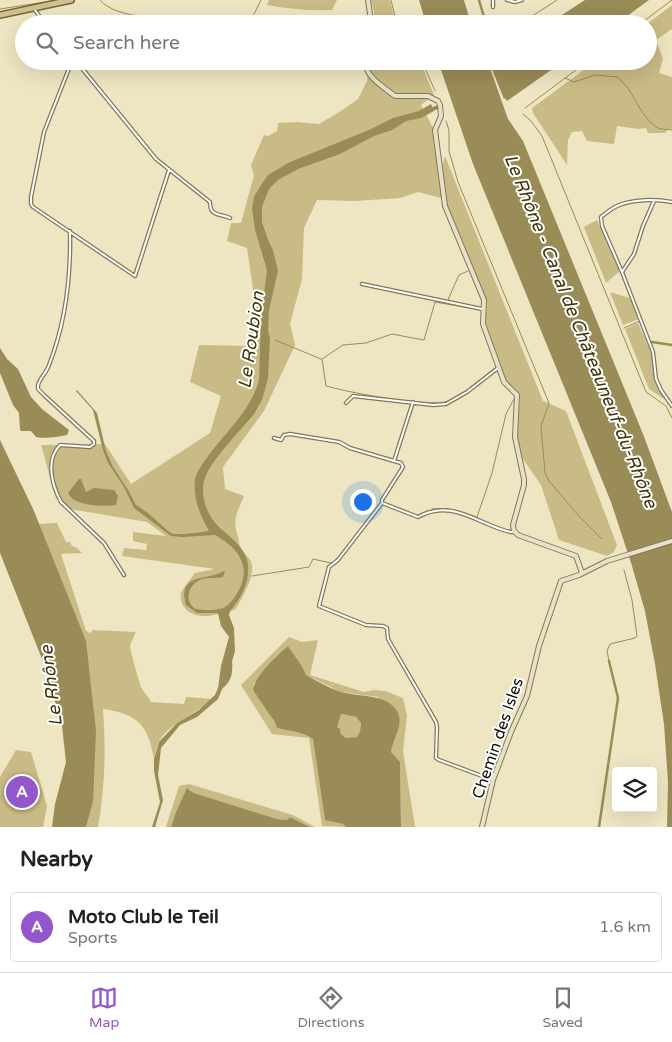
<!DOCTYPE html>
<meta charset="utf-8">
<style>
:root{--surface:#fff;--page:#f2f2f2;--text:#202124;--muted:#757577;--line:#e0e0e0;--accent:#9456cc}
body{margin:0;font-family:"Varela Round",sans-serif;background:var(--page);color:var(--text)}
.controls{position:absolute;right:15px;bottom:15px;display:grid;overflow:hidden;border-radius:5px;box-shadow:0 5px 20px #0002}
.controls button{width:45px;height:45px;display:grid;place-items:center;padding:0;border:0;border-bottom:1px solid var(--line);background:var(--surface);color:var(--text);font:25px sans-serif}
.you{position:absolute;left:362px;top:501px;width:18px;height:18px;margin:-12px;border:4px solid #fff;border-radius:50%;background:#1a73e8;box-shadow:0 0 0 8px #1a73e833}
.badge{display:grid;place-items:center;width:32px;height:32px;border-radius:50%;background:var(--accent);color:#fff;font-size:16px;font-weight:700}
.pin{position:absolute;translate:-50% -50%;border:2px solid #fff;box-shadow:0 1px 5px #0006}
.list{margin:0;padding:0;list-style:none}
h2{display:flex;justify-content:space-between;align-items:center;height:65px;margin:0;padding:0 20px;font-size:21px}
h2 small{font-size:16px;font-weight:400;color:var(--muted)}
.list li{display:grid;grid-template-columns:32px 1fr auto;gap:15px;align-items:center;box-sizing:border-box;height:70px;margin:0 10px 10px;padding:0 10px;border:1px solid var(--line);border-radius:5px}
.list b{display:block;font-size:19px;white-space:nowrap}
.list p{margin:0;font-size:16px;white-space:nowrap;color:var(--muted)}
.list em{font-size:16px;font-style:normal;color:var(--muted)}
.icon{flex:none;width:28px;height:28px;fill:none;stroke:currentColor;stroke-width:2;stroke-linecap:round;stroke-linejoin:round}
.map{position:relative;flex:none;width:672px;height:827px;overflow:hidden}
.search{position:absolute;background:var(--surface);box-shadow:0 5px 20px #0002;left:15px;right:15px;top:15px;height:55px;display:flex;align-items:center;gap:12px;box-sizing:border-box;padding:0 18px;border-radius:28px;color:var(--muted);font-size:19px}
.sheet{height:145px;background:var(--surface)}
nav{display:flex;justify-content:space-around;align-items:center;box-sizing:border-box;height:70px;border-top:1px solid var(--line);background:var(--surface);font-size:14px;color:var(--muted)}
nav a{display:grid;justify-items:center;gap:2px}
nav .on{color:var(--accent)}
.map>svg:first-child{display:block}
.green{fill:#c9bb85}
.water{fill:#998c57;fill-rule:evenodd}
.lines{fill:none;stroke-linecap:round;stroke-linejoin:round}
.stream{stroke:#998c57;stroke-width:1}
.canal{stroke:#998c57;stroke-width:2.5}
.river{stroke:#998c57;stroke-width:4}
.street-casing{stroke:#807858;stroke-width:4.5}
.secondary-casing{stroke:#807858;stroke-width:6}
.primary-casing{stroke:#766830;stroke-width:8}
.street{stroke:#fff;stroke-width:2}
.secondary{stroke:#e7e1c8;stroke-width:4}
.primary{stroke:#cec292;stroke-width:5}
.labels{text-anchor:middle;stroke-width:4;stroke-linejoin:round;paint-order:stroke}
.street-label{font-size:16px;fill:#0f0c02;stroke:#fff}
.water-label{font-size:18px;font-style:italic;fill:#403608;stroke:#fff}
</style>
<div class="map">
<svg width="672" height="827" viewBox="0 0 672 827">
<rect width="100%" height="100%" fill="#eee6c2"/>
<path class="green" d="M269 0H337L332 10C310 11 288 9 267 5Z
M371 0H390L396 24H373L374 11Z
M672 5V29L656 40 663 59 659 73 672 77V129H668L665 133H648L646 128 638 129 617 126 614 144 587 141 582 131 572 132 568 140 567 165 533 113 532 108 596 61H648V24H647Z
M369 61H420L434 95 421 105 433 128 440 175 445 156 543 401 566 411 617 545 614 552 607 556 559 540 541 485 521 456 517 433 520 398 517 391 507 383 503 375 485 321 487 305 463 242 441 198 418 192 400 198 355 201 317 200 304 228 302 279 290 324 295 345 264 411 223 467 225 489 244 496C237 513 232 519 238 537 239 541 239 545 241 548 244 554 251 558 252 565 254 578 242 598 236 609 220 614 196 623 184 607 181 604 180 597 181 593 184 586 191 579 195 573L215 569 122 556 124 548 146 550 147 544 133 541V532L166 536 147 522 70 509 56 498 41 445 105 444 131 484 210 433 221 396 190 382 199 345 247 346 254 296 247 248 227 241 231 223H241L254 175 251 165 264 135 268 136 277 131 278 123 297 122 319 124 341 111 358 99 367 81Z
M597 220 620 271 606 283 584 227Z
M610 292 630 298 639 319 623 325Z
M638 323 652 354 655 378 664 399 649 389 625 329Z
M57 523 66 542H70L72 546 77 548 82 553 61 554 86 631 90 633 93 630 136 632C134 636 131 642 130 647 130 650 140 685 142 689 145 694 149 697 151 702L184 704 186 697 212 699C196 715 167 723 158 744 156 749 155 755 154 759 148 725 138 714 103 709 106 749 105 788 98 827H86L93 802 39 524Z
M289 637 302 642 318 640 310 675 364 692 374 690 385 691 403 698 407 716 403 751 415 827H401L400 763 391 752 392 744 378 697 341 692 306 675C301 665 295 655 288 646L271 662 254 684 277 728C289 731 304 732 313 739L325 819 344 824 346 827 322 826 309 738 272 734 241 685Z
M341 714 356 717 361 723 360 731 357 737 345 739 337 727 339 716Z
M16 750 31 752 47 806 43 827H0V777Z
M189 784 293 815 315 827H310L290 817 287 820 277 819 194 793 190 789 176 812 171 827H166L179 786Z"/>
<path class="water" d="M419 0H464L471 24H426Z
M585 0H649L616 24H548Z
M438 61H485L488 69 490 68 508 119 523 141 643 434 672 512V827H667L668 782 664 724 655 664 645 611 632 566 611 502 473 164Z
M494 61H564L507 101 505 98 504 99 491 67 493 66 492 63Z
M431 104 434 111 421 118 406 121 392 130 374 136 340 154 298 169 278 180 269 189 262 207V222L268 240 273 250 278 271 269 310 268 331 270 338 268 378 262 400 254 414C242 429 210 461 205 478 199 494 207 516 219 527 230 537 248 550 248 566 249 580 244 592 237 602 234 607 230 610 229 615L234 628 235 651 228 675 218 699 197 717 180 725 161 748 158 775 163 800 155 827H152L160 802 154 771V759L159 742 177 723 199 710 215 695 218 688 221 666 229 637 221 626 218 613H197L186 605C176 571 210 582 225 570L223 577C216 579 209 577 202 579 190 583 183 599 194 608 202 611 217 611 225 607 236 600 247 579 243 566 240 551 227 542 215 535L183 537 171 536 134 508 124 487 108 463 103 450 93 410 76 391 77 390 97 413 106 451 113 467 128 490 136 505 148 513 168 531 173 534H186L209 531C200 515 193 499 195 480 196 472 202 465 206 459 224 433 251 411 259 380L261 316 267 270 255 230 252 208 254 197 261 185 268 175 290 162 369 130 393 118 419 111Z
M0 348 7 359 18 369 31 397 42 409 69 430 67 435C56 437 46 439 36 437L31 431H21L20 429 19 413 13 405 0 373Z
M0 440 34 511 86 641 96 731 93 802 86 827H52L55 804 66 762 62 726 44 664 0 553Z
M79 479H81L86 492 94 488 114 490 118 496 116 505C103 507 73 506 68 493Z
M288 646C293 653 304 668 306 675 317 681 329 688 341 692 357 697 393 693 399 716 402 728 392 741 391 752L400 762 401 827H346L343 824 325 820 313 739C304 732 289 731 277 728L274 721 253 690C256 674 277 656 288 646ZM341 714 356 717 361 723 360 731 357 737 346 738 341 734 340 729 337 727Z
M187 788 194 793 277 819 287 820 290 817 310 827H171L176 812Z"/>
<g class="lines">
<path class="stream" d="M100 0C117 21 170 16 194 24
M391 0 397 24
M0 9 58 0
M249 24 261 0
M520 24 557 0
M640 24 672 0
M422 61 435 91
M565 78 574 82 595 75 617 77C634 89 638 114 656 127 660 130 667 129 672 130
M525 108 588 61
M523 114 531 121 542 136 646 392 666 406 672 418
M446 121 449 130V151L458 182 549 403 541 426 545 473 549 481 578 515 602 539
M447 302 459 275 468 271
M624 328 640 321 648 341
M275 340 321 359
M322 359 326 386 330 387C352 393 430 408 449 401
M322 359 343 345 366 343 392 334 424 340 435 302 476 309
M463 393 495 368
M383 502 407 511
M432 509C451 507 460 511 477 517L492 473 506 414 514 399
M369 518 380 503
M478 518 492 525
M353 539 362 527
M252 576 309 567 313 559 331 563 334 562 352 540
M609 661 607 651 610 644 635 638 637 636 632 600 624 570"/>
<path class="canal" d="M479 0 486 24
M652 342 672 345
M599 827 618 698 609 661"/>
<path class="river" d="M430 110 438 107
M221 687C230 680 231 672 230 660"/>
<defs>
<path id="street" d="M507 0 515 2 522 0
M493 7V0
M35 10 45 24
M72 61 44 132 31 197V204L33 207 135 276 169 170
M76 61 156 159 210 202C210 217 219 213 230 218
M654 201 643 226 634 254 622 272 653 352 656 379 661 390 672 406
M70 231C71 277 66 322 49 365 47 372 40 378 38 385V389L45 396 94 441V444L90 447 60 445C45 460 52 485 61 502L104 543 124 575
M622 272 602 226 601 217C606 213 611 209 617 206 632 199 656 199 672 202
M362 284 482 309
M413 402 394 461 401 463 403 467 382 500V503L418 517C444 502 466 515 490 525 498 528 505 532 513 532
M346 403 353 396 433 405 446 404 467 392 498 368
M274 438 281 440 284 435 290 434 339 442 350 448 394 461
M382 503 338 560 329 567 319 606 366 625 383 626 387 628 388 639 392 646 436 722 437 727 436 758 439 760 493 780"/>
<path id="secondary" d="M368 0 370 14 369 24
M365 61C365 77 384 87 395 96H428L438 101 440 105 441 116 435 130 445 206 484 300 483 324 504 382 517 395 515 437 524 479V485L513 525 514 531 518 535 576 556 582 573
M482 827 493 780 511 732 527 696 539 646 561 581 579 575 607 561 672 541"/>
<path id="primary" d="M0 15 71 0"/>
</defs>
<use href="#street" class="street-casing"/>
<use href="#secondary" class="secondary-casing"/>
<use href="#primary" class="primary-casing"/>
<use href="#street" class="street"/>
<use href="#secondary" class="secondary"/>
<use href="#primary" class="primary"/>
</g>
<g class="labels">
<g class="street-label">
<text transform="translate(497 738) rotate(-71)" y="6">Chemin des Isles</text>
</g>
<g class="water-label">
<text transform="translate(581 331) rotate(68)" y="6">Le Rhône - Canal de Châteauneuf-du-Rhône</text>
<text transform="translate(251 340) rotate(-82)" y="6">Le Roubion</text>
<text transform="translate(51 686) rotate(-97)" y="6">Le Rhône</text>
</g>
</g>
</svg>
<div class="controls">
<button><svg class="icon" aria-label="layers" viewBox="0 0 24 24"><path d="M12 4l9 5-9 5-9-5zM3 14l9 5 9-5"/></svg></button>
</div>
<div class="you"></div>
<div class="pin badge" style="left:22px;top:792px">A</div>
<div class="search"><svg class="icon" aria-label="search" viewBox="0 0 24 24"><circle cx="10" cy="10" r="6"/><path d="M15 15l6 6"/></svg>Search here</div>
</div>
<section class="sheet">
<h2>Nearby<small></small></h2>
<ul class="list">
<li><span class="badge">A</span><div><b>Moto Club le Teil</b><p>Sports</p></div><em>1.6 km</em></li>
</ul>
</section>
<nav>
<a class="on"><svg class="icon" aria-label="map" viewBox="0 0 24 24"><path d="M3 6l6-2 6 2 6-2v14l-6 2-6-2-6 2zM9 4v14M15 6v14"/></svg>Map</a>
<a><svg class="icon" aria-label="directions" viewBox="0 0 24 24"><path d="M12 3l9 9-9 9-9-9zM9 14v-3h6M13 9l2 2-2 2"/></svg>Directions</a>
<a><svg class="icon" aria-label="saved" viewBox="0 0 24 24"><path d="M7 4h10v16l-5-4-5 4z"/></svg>Saved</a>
</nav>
